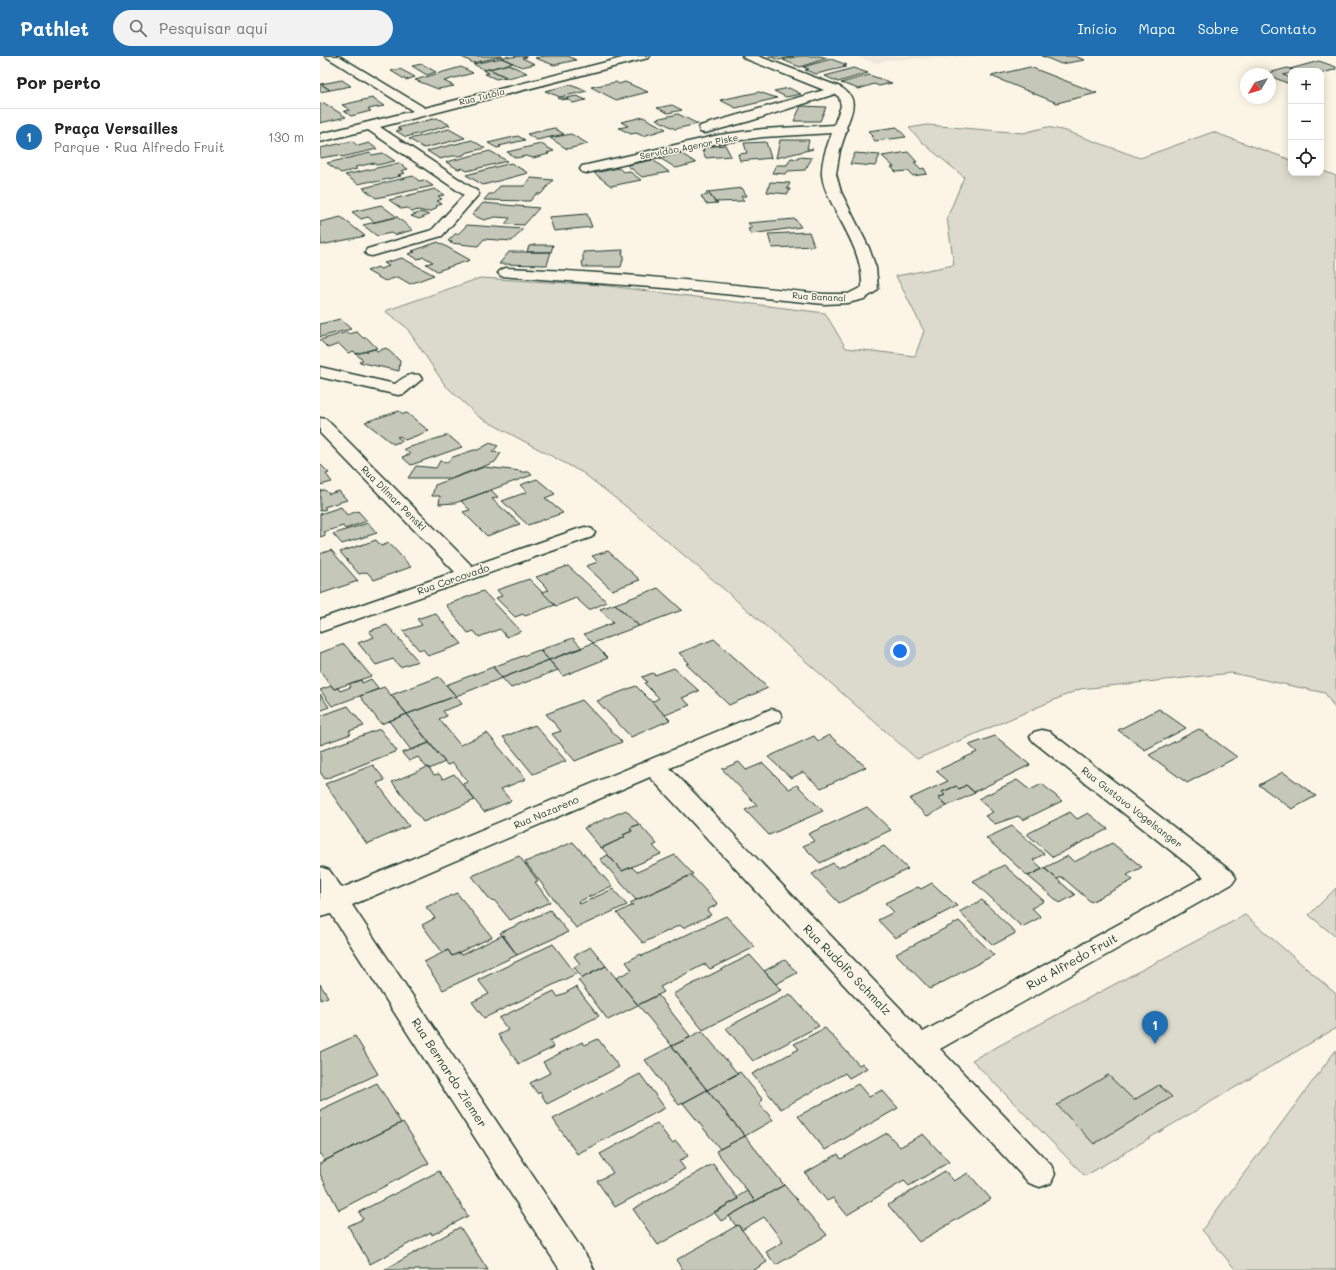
<!DOCTYPE html>
<html lang="pt">
<meta charset="utf-8">
<style>
:root{--surface:#fff;--page:#f2f2f2;--text:#222;--muted:#767676;--line:#e0e0e0;--accent:#1f6fb2}
body{margin:0;font-family:Mali,sans-serif;background:var(--page);color:var(--text)}
.controls{position:absolute;right:12px;top:12px;display:grid;overflow:hidden;border-radius:8px;box-shadow:0 2px 10px #0003}
.controls button{width:36px;height:36px;display:grid;place-items:center;padding:0;border:0;border-bottom:1px solid var(--line);background:var(--surface);color:var(--text);font:20px sans-serif}
.compass{position:absolute;left:920px;top:12px;width:36px;height:36px;border-radius:50%;background:var(--surface);box-shadow:0 2px 10px #0003;rotate:232deg}
.you{position:absolute;left:580px;top:595px;width:14px;height:14px;margin:-10px;border:3px solid #fff;border-radius:50%;background:#1a73e8;box-shadow:0 0 0 6px #1a73e833}
.badge{display:grid;place-items:center;width:26px;height:26px;border-radius:50%;background:var(--accent);color:#fff;font-size:13px;font-weight:700}
.pin{position:absolute;translate:-50% -33px;filter:drop-shadow(0 1px 2px #0008)}
.pin::after{content:'';position:absolute;top:21px;width:14px;height:12px;background:inherit;clip-path:polygon(0 0,100% 0,50% 100%)}
.list{margin:0;padding:0;list-style:none}
h2{display:flex;justify-content:space-between;align-items:center;height:52px;margin:0;padding:0 16px;font-size:17px}
h2 small{font-size:13px;font-weight:400;color:var(--muted)}
.list li{display:grid;grid-template-columns:26px 1fr auto;gap:12px;align-items:center;box-sizing:border-box;height:56px;padding:0 16px;border-top:1px solid var(--line)}
.list b{display:block;font-size:15px;white-space:nowrap}
.list p{margin:0;font-size:13px;white-space:nowrap;color:var(--muted)}
.list em{font-size:13px;font-style:normal;color:var(--muted)}
.icon{flex:none;width:22px;height:22px;fill:none;stroke:currentColor;stroke-width:2;stroke-linecap:round;stroke-linejoin:round}
.map{position:relative;flex:none;width:1016px;height:1214px;overflow:hidden}
header{display:flex;align-items:center;gap:24px;box-sizing:border-box;height:56px;padding:0 20px;background:var(--accent);color:#fff}
header strong{font-size:19px}
nav{display:flex;gap:22px;margin-inline-start:auto;font-size:14px}
.search{width:280px;height:36px;background:var(--page);display:flex;align-items:center;gap:10px;box-sizing:border-box;padding:0 14px;border-radius:22px;color:var(--muted);font-size:15px}
main{display:flex}
aside{flex:1;background:var(--surface)}
.map>svg:first-child{display:block}
.built{fill:#ece7d8}
.green{fill:#dcdacc;stroke:#7e8c80}
.building{fill:#c5c7b9;stroke:#1f3d34}
.lines{fill:none;stroke-linecap:round;stroke-linejoin:round}
.street-casing{stroke:#1f3d34;stroke-width:3}
.street{fill:#fcf5e5;fill-rule:evenodd}
.labels{text-anchor:middle;stroke-width:3;stroke-linejoin:round;paint-order:stroke}
.far-street-label{font-size:9px;fill:#1f3d34;stroke:#fcf5e5}
.street-label{font-size:10px;fill:#1f3d34;stroke:#fcf5e5}
.near-street-label{font-size:12px;fill:#1f3d34;stroke:#fcf5e5}
</style>
<header>
<strong>Pathlet</strong>
<div class="search"><svg class="icon" aria-label="search" viewBox="0 0 24 24"><circle cx="10" cy="10" r="6"/><path d="M15 15l6 6"/></svg>Pesquisar aqui</div>
<nav><a>Início</a><a>Mapa</a><a>Sobre</a><a>Contato</a></nav>
</header>
<main>
<aside>
<h2>Por perto<small></small></h2>
<ul class="list">
<li><span class="badge">1</span><div><b>Praça Versailles</b><p>Parque · Rua Alfredo Fruit</p></div><em>130 m</em></li>
</ul>
</aside>
<div class="map">
<svg width="1016" height="1214" viewBox="0 0 1016 1214">
<rect width="100%" height="100%" fill="#fcf5e5"/>
<filter id="ink" filterUnits="userSpaceOnUse"><feTurbulence type="fractalNoise" baseFrequency=".025" numOctaves="2"/><feDisplacementMap in="SourceGraphic" scale="8" xChannelSelector="R" yChannelSelector="G"/><feConvolveMatrix kernelMatrix="1 2 1 2 8 2 1 2 1" color-interpolation-filters="sRGB"/></filter>
<g filter="url(#ink)">
<path class="built" d="M535 0H661L568 4 556 7Z"/>
<path class="green" d="M607 69 703 77 727 71 746 75 820 102 893 76 971 104V117H1001V114L1016 120V654L1005 637 912 617 760 633 597 703 391 522 308 452 263 417 159 361 125 329 86 271 65 255 160 222 280 229 505 257 526 292 595 300 604 275 576 220 634 209 627 162 644 121 603 87 589 72Z
M1016 832V881L989 859Z
M925 859 1016 938V972L765 1120 652 1004Z
M1016 994V1214H916L882 1174Z"/>
<path class="building" d="M140 0H183L153 7Z
M187 0 189 1 204 0 207 1 202 2 215 8 202 11 181 2Z
M225 0H248L256 4 234 9 215 2Z
M448 0H474L459 4Z
M479 0H500L507 2 480 11 463 4Z
M722 0H754L765 4 741 8Z
M182 2 193 7 165 14 153 8Z
M511 3 527 9 523 10 526 11 496 18 485 14 489 13 483 11Z
M999 5 1016 11V13L1001 18V15H976L970 13Z
M102 8 116 16 107 19 92 10Z
M188 8 207 17 188 22 169 13Z
M141 11 153 17 124 25 134 30 118 33 95 24Z
M710 11 777 37 737 47 671 20Z
M533 12 548 17 518 26 505 20Z
M967 12 976 15H971V17L963 19 971 22V26L967 27 950 20V18H945Z
M80 13 95 21 86 24 71 15Z
M169 13 186 21 176 23 165 18 169 17 163 14Z
M549 19 572 27 559 30 554 28 539 33 521 27Z
M22 24 31 30 10 34 1 28Z
M296 26 299 28 305 26 328 36 296 44 271 31Z
M0 28H1L10 34 0 36Z
M250 29 267 35 240 41 225 35Z
M469 32 481 38 466 41 454 35Z
M439 36 457 42 416 52 400 44Z
M257 40 266 44 253 47 247 43 242 44 238 42H248H246Z
M52 42 64 50 48 53 51 55 31 60 24 55 30 54 22 49Z
M4 47 26 61 0 67V48Z
M352 49 362 54 348 57 337 52Z
M481 50 506 51 500 65H474Z
M358 58 378 68 355 73 336 63Z
M323 61 346 73 323 80 316 77 311 78 299 72 308 70 301 66Z
M117 62 130 69 86 81 76 75 81 74 77 72Z
M577 71 586 81 555 85 551 80H553L548 75Z
M234 72 244 78 217 84 207 78Z
M129 73 145 82 104 92 89 83Z
M251 78 268 88 247 93 230 82Z
M198 80 205 84 179 90 181 91 177 92 168 87Z
M152 84 165 92 145 97 144 99 138 100H132L120 103 107 95Z
M460 84H489L487 93H493L456 102Z
M32 85 38 90 49 87 57 93 22 101 20 99 0 102V92Z
M446 86 451 102 420 105 418 98 427 97 424 87Z
M221 88 234 95 227 97 229 98 213 102 206 100 196 102 187 96Z
M405 89 411 100 386 102 382 95H384L383 91Z
M170 95 187 105 147 115 142 112 138 113 126 106Z
M359 96 376 107 356 112 338 101Z
M588 96 597 106H594L601 113 604 112 607 118 593 120 588 115 576 116 571 111H574L562 100Z
M50 97 52 99 63 97 75 105 57 109 54 107 35 111 37 113 21 117 7 107Z
M535 97 560 99 555 110 530 108Z
M479 101 492 102 485 114 468 115 466 118 452 117 456 109H467L471 102 478 103Z
M333 104 349 116 322 121 307 109Z
M79 107 88 113 81 115 85 117 78 119 81 120 55 126 52 125 38 128 25 119Z
M191 107 208 117 163 129 146 119Z
M299 112 303 116 309 115 321 124 291 130 274 117Z
M93 120 99 125 104 124 113 130 56 142 43 132Z
M211 122 233 124 221 138H216L210 145 164 144 169 138H173L180 130H204Z
M450 126 470 127 467 133H470L468 138 447 136Z
M422 132 427 140H421L424 145 395 146 388 136Z
M115 133 124 139 118 140 122 143 117 145 122 148 116 150 117 151 114 154 107 156 98 154 92 156 87 152 82 153 69 144Z
M388 136 395 146 398 147 386 148 381 140 388 139 386 137Z
M163 147 219 152 204 169 185 168 190 162 175 161 164 164 152 159Z
M61 149 77 161 54 166 48 161 41 163 32 156Z
M101 156 109 159 99 163 91 160Z
M267 158 272 171 234 175 229 161Z
M21 161 45 180 1 189 0 166Z
M77 161 93 174 74 179 71 177 57 180 43 169Z
M475 163 481 171 431 178 428 173 432 172 428 167Z
M147 169 203 173 192 185 164 183 158 190 130 187 132 186 128 185 135 178H138Z
M489 176 494 190 452 192 448 178Z
M118 186 150 204 117 215 106 208 113 206 104 201 98 203 88 198 95 196 92 195Z
M215 189H233L231 196H207L209 190Z
M303 194 302 199H304L301 211H263L262 205H263V196Z
M189 196H231L227 209 179 208Z
M82 202 114 219 90 228 78 221 65 225 47 215 58 211 60 213 69 210 64 207Z
M20 263 31 273 0 281V268Z
M27 276 29 278 37 276 43 282H47L57 292 36 298 34 295 28 297 19 288 8 292 0 284Z
M66 292 80 305 79 315 39 306 43 304 36 298 55 293 57 295Z
M79 355 83 358 87 357 109 375 85 384 80 380 77 381 83 385 73 388 45 366Z
M128 379 142 391 91 409 82 401 90 398 84 393Z
M170 387 178 390 172 396 181 397 175 406 133 422H88L96 410 116 412 120 405 127 406 133 401 154 394H158Z
M0 408 9 417 6 418 12 426 0 429Z
M164 411 201 415 200 416H209L212 419 135 447 119 448 120 440H112L115 429Z
M217 423 235 438 225 442 243 457 208 469 182 445 207 436 200 429Z
M5 434 9 438 19 435 27 444 4 451 6 453 0 455V435Z
M171 434 178 441 172 443 200 468 167 480 143 456 150 454 141 445Z
M21 451 27 459 38 455 47 465 25 473 23 470 4 476 6 479 0 481V458Z
M48 467 57 477 22 488 13 478Z
M56 484 61 490 69 487 91 511 54 524 47 516 39 518 20 496Z
M11 494 38 525 0 538V498Z
M288 495 320 524 292 534 266 510 278 506 272 500Z
M248 510 287 546 269 554 256 542 236 550 222 536 229 534 216 521Z
M209 523 235 549 205 560 203 558 195 561 176 542 182 540 177 534Z
M338 532 362 554 319 570 295 548Z
M163 535 201 575 187 581 180 573 159 581 154 575 148 577 126 549Z
M295 548 319 570 273 587 264 578 293 567 280 553Z
M115 557 142 588 108 600 103 593 99 594 83 575 102 569 97 563Z
M67 569 98 605 80 611 73 603 56 609 38 587 54 581 49 575Z
M253 582 262 592 229 604 220 594Z
M394 583 448 632 409 649 366 608 369 607 359 597Z
M273 587 288 602 243 620 229 604Z
M24 588 51 620 14 633 0 615V597Z
M219 594 229 604 182 622 173 611Z
M229 604 238 614 191 632 182 622Z
M173 611 182 622 136 640 126 629Z
M354 612 379 635 362 642 370 649 345 659 332 646 339 642 324 627 327 626 322 621 333 617 335 619Z
M119 621 136 640 87 658 71 639Z
M51 623 59 633 12 650 0 634 11 630 14 633 18 632 20 635 31 631 29 628 41 624 42 627Z
M316 630 350 664 311 681 277 645Z
M64 631 87 658 61 668 40 640Z
M0 638 9 651 0 655Z
M136 640 142 648 123 655 127 660 119 663 140 689 167 677 206 723 181 733 191 745 164 756 142 728 148 726 133 707 127 709 87 658Z
M262 644 302 686 255 705 232 678 241 675 226 658Z
M28 650 44 670 29 675 31 678 0 689V660Z
M839 653 866 672 825 694 798 674Z
M87 658 109 687 91 694 69 665Z
M215 669 246 705 213 718 183 681Z
M60 673 77 695 5 723 0 716V695Z
M879 673 917 701 867 727 829 699Z
M509 679 546 711 501 732 483 716 471 722 448 701 494 680 498 685Z
M675 680 710 709 654 736 646 729 639 733 636 730 622 736 625 739 618 742 627 750 607 760 589 743 628 725 616 715 657 696 649 689Z
M109 687 125 706 109 713 107 712 98 701 89 705 82 697Z
M419 706 426 714 443 707 469 733 477 729 503 755 449 779 425 754 437 749 402 713Z
M53 709 65 724 57 727 89 770 47 788 5 728Z
M108 711 114 719 119 718 123 723 134 718 155 744 103 766 72 726Z
M963 716 996 740 972 753 939 729Z
M697 724 710 734 722 728 742 745 703 764 698 760 675 768 665 760 673 756 658 743Z
M646 729 655 737 627 750 618 742 625 739 622 736 636 730 639 733Z
M547 751 571 774 500 807 483 790 494 785 488 778Z
M306 754 319 768 310 772 312 775 303 779 305 781 281 792 264 772Z
M750 756 757 763 768 757 788 773 733 801 707 778Z
M319 768 337 788 333 790 341 798 302 815 282 792 305 781 303 779 312 775 310 772Z
M692 770 724 798 713 804 723 813 708 820 666 782Z
M253 786 292 830 258 846 260 848 293 833 307 849 256 872 205 806Z
M792 787 822 811 807 819 813 824 771 846 742 821 737 823 724 812 748 800 754 806Z
M564 790 588 813 519 847 492 818 513 807 518 812Z
M288 799 302 815 312 811 317 816 355 799 373 818 316 844 280 803Z
M199 800 218 825 215 826 230 846 190 864 174 844 171 845 152 820Z
M684 809 724 845 712 852 721 861 702 871 653 825Z
M724 812 737 823 755 839 740 847 708 820Z
M371 819 398 848 387 854 391 859 363 872 360 869 323 887 297 857 313 849 310 847Z
M612 827 637 850 575 882 558 864 574 856 565 847 598 831 601 833Z
M137 837 172 881 132 900 128 894 123 897 102 869 115 862 106 851Z
M662 844 696 877 673 889 639 856Z
M230 854 248 876 197 899 180 877Z
M406 860 435 891 390 913 385 908 340 931 344 936 318 949 296 922 312 914 306 906 321 898 322 900Z
M639 865 674 899 610 933 576 898Z
M183 879 197 899 123 934 104 906 128 894 132 900 139 897 141 899Z
M233 888 256 918 164 962 152 946 169 938 158 924Z
M271 891 286 910 262 922 254 911 260 908 254 900Z
M430 899 461 934 383 974 353 938Z
M465 904 477 917 456 928 444 915Z
M286 910 318 949 288 964 258 924Z
M0 928 8 941 0 944Z
M256 931 279 960 229 985 234 991 199 1008 178 979 188 974 179 962 234 935 238 941Z
M470 938 499 970 433 1005 406 972Z
M338 939 371 981 352 990 318 949Z
M505 972 539 1009 542 1007 547 1012 529 1022 525 1017 461 1053 432 1018 479 993 474 988Z
M382 975 418 1018 387 1034 352 990Z
M35 980 58 1018 0 1045V996Z
M278 983 299 1011 227 1048 220 1036 218 1038 210 1027 230 1017 223 1006 262 986 265 989Z
M352 990 387 1034 359 1049 325 1004Z
M420 1016 443 1044 439 1047 453 1064 425 1080 387 1034Z
M320 1018 345 1052 257 1098 233 1063Z
M788 1019 814 1044 839 1029 852 1041 774 1088 737 1049Z
M57 1027 81 1067 4 1105 0 1097V1054Z
M538 1028 549 1041 562 1034 578 1052 505 1094 478 1060Z
M387 1034 425 1080 400 1093 363 1047Z
M83 1066 109 1107 19 1154 0 1118V1107Z
M337 1067 352 1087 356 1085 368 1100 359 1105 365 1113 295 1151 277 1125 293 1117 280 1098Z
M567 1077 580 1091 603 1078 629 1106 589 1130 584 1125 527 1159 513 1142 507 1145 485 1117 518 1098 521 1103Z
M425 1080 464 1129 435 1145 396 1095Z
M393 1108 418 1143 338 1189 313 1153Z
M119 1115 148 1160 112 1179 111 1176 50 1208 28 1170 43 1163 39 1156Z
M625 1115 634 1125 648 1117 671 1143 599 1186 568 1149Z
M464 1129 507 1179 456 1209 446 1196 463 1186 444 1161 422 1174 418 1169 416 1170 409 1160Z
M427 1135 435 1145 401 1165 394 1156 418 1143 417 1141Z
M418 1169 447 1206 434 1214H363L356 1204Z
M140 1171 168 1214H64Z"/>
<g class="lines">
<defs>
<path id="street" d="M5 0H19L105 52 310 0H330L328 2 60 71 157 135 159 138 122 180 52 200 47 199 45 196 47 193 112 174 144 139 48 74 0 86V78L93 55Z
M422 0H438L520 31C540 42 532 55 526 72L527 73 520 94 516 118 521 136 549 192 556 212 558 233 555 236 544 243 528 247 504 248 345 232 181 220 178 217 181 214 186 212C292 216 398 227 504 238H528L542 231C543 203 528 178 515 154 510 143 503 132 502 119 501 105 507 90 512 77L443 81 399 87 267 117 262 116 260 113 262 110 267 109 399 79 443 73 514 69 521 50 519 41 515 38 430 65 385 77 380 76 379 73 380 70 504 34 424 2Z
M0 311 75 328C83 322 89 317 99 319L102 323 84 338 78 339 0 321Z
M0 362 6 363 152 510 258 473 265 471 272 473 275 477 272 481 0 576V563L135 516 0 377Z
M451 653 459 655 462 660 459 665 350 712 603 976 884 821 714 686 710 681 714 676 722 674 730 676 912 816 916 822 912 828 620 993 731 1109 735 1118 731 1127 720 1131 709 1127 330 721 32 849 269 1204 274 1214H240L11 858 0 861V811L9 814 22 832Z"/>
</defs>
<use href="#street" class="street-casing"/>
<use href="#street" class="street"/>
</g>
</g>
<g class="labels">
<g class="far-street-label">
<text transform="translate(162 41) rotate(-14)" y="3">Rua Tutóia</text>
<text transform="translate(369 91) rotate(-11)" y="3">Servidão Agenor Piske</text>
<text transform="translate(499 241) rotate(3)" y="3">Rua Bananal</text>
</g>
<g class="street-label">
<text transform="translate(74 442) rotate(45)" y="4">Rua Dilmar Penski</text>
<text transform="translate(133 523) rotate(-19)" y="4">Rua Corcovado</text>
<text transform="translate(812 751) rotate(38)" y="4">Rua Gustavo Vogelsanger</text>
<text transform="translate(226 756) rotate(-23)" y="4">Rua Nazareno</text>
</g>
<g class="near-street-label">
<text transform="translate(752 906) rotate(-29)" y="4">Rua Alfredo Fruit</text>
<text transform="translate(527 914) rotate(46)" y="4">Rua Rudolfo Schmalz</text>
<text transform="translate(129 1017) rotate(57)" y="4">Rua Bernardo Ziemer</text>
</g>
</g>
</svg>
<div class="controls">
<button>+</button>
<button>−</button>
<button><svg class="icon" aria-label="locate" viewBox="0 0 24 24"><circle cx="12" cy="12" r="6"/><path d="M12 2v4M12 18v4M2 12h4M18 12h4"/></svg></button>
</div>
<svg class="compass" viewBox="-18 -18 36 36"><path d="M0-13l5 13h-10z" fill="#e53935"/><path d="M0 13l5-13h-10z" fill="#767676"/></svg>
<div class="you"></div>
<div class="pin badge" style="left:835px;top:988px">1</div>
</div>
</main>
